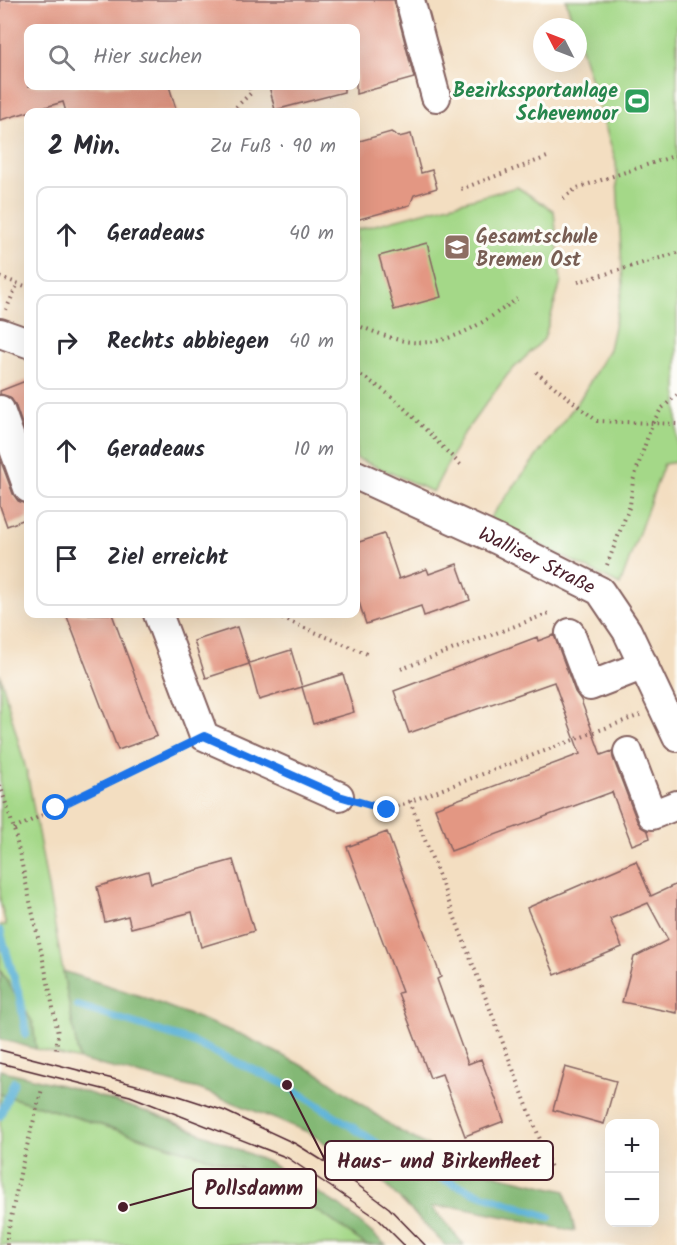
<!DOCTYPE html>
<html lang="de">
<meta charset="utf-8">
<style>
:root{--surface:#fff;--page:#f7f7f7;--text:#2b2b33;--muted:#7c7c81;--line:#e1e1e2}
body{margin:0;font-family:Kalam,sans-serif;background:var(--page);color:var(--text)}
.controls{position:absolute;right:18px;bottom:18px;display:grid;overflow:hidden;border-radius:12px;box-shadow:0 6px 24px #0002}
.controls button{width:54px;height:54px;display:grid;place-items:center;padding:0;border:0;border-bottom:2px solid var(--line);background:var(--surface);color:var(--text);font:30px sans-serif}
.compass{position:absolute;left:533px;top:18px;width:54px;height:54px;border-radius:50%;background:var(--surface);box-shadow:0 6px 24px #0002;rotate:312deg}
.stop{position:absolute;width:18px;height:18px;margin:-14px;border:4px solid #1a73e8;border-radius:50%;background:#fff}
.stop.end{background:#1a73e8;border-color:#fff;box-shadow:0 2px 6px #0008}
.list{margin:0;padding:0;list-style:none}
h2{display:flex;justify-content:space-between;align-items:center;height:78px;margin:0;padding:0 24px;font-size:26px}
h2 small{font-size:20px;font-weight:400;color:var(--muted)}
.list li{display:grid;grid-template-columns:39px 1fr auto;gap:18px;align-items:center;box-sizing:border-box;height:96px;margin:0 12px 12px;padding:0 12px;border:2px solid var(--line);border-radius:12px}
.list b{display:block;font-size:22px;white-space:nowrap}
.list em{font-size:20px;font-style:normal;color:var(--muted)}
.icon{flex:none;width:33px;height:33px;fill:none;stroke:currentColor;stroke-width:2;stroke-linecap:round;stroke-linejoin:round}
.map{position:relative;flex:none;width:677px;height:1245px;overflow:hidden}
.search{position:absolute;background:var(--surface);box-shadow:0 6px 24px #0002;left:24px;top:24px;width:336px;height:66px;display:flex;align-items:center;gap:15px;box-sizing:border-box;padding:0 21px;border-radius:12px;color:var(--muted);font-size:22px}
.panel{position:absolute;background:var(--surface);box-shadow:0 6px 24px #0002;left:24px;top:108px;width:336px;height:510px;border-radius:12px}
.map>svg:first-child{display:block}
.green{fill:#a4d888;stroke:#777c5a;stroke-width:1.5}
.forest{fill:#83b874;stroke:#666c50;stroke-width:1.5}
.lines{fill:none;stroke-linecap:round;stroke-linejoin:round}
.stream{stroke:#59b0d6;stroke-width:8}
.building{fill:#e39783}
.minor-casing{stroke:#856260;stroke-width:32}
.path{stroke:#856260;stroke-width:4;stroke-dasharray:1.5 4.5;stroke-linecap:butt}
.minor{stroke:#fff;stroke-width:28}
.tram{stroke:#4a1f2b;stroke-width:1.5}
.route{stroke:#1a73e8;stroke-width:8}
.labels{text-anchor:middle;stroke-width:6;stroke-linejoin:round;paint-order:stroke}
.leisure-label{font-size:20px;font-weight:bold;fill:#27864d;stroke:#fdfcf7;text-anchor:end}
.education-label{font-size:20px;font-weight:bold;fill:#785e54;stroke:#fdfcf7;text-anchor:start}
.street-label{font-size:20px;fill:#4a1f2b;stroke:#fdfcf7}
.leader{fill:none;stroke:#4a1f2b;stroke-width:2}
.callout-dot{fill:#4a1f2b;stroke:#fdfcf7;stroke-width:2}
.callout{fill:#fdfcf7;stroke:#4a1f2b;stroke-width:2}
.callout-label{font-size:21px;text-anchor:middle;font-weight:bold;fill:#4a1f2b}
</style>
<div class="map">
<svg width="677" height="1245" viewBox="0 0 677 1245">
<rect width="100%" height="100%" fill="#fdfcf7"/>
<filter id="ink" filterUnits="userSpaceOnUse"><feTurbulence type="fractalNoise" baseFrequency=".0167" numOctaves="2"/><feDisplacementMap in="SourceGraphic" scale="12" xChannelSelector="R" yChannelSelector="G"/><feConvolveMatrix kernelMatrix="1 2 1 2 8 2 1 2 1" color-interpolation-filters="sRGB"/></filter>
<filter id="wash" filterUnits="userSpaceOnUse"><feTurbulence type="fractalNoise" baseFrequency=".008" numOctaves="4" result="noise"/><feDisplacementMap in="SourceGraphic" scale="24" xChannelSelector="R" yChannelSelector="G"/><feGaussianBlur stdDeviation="1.35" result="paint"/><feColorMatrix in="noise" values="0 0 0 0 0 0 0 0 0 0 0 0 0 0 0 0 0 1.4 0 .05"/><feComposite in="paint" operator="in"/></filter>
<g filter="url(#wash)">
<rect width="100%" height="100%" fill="#f3dec1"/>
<path class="green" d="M566 0H677V462L664 464 620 585 489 519 580 399 609 349 623 286 616 162 578 39V27H574Z
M517 187 554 211 561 282 544 339 508 374 462 436 433 492 398 476 356 458V230Z
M0 674 28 777 79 1060 36 1049 33 1023 0 970V925H6L0 901Z
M0 1094 251 1171 321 1213 366 1245H0Z"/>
<path class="forest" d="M0 970 33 1023 36 1049 0 1039Z
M63 971 140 996 242 1035 321 1075 396 1129 464 1165 501 1176 565 1191 575 1231 456 1207H432L464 1245H445L384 1183 308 1132 199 1089 79 1060Z
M0 1070 76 1089 165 1118 268 1162 340 1206 386 1245H366L321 1213 251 1171 0 1094Z"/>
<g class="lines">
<path class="stream" d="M0 931 20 998 26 1034
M78 1006 190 1041 287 1085 414 1167 474 1192 549 1217
M0 1116 14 1082"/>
</g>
<g id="blocks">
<path class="building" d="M0 0H394L414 78 356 94V28H28V86H169L177 112H66L63 102 0 120Z
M269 86H344V92L275 110Z
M391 132 399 137 411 134 421 173 432 170 437 188 414 195 410 205 356 220V142Z
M427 243 441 297 394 310 379 256Z
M28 380V441L15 404 10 397 0 394V391Z
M0 459 13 494 18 501 25 504H28V518L7 526 0 506Z
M384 534 399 579 427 569 429 574 457 564 470 600 424 616 421 606 366 624 356 593V543Z
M66 614H112L157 736 118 750Z
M237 627 249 664 206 678 194 641Z
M554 635 575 692 581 700 601 755 612 751 613 758 637 821 641 827 648 831 650 838 632 845 612 792 451 851 435 808 580 754 554 682 409 733 394 691 537 637 538 641Z
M291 650 302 687 343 674 354 712 313 724 302 687 259 700 249 663Z
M387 832 441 977 437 979 468 1064 481 1059 504 1121 465 1136 442 1074 430 1078 398 993 402 992 347 847Z
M233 860 254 931 201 947 192 912 131 928 128 916 105 922 97 887 148 871 151 883Z
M636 861 651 896 677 884V1013L622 1002 634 957 668 940 648 903 610 919 622 947 555 975 527 908Z
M565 1067 616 1081 604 1124 553 1110Z"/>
</g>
</g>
<g filter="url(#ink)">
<use href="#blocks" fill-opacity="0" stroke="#856260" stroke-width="1.5"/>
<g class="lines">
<defs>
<g id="minor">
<path d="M410 0 436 97"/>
<path d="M0 333 28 343"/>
<path d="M0 410 28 488"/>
<path id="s1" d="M356 475 498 540 600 591 627 631 677 737"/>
<path d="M158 614 204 736 339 796"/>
<path d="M570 633 590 686 644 665"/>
<path d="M628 752 652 815 677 805"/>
</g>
</defs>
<use href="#minor" class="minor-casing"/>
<path class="path" d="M236 107 251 93 249 86
M461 189 550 156
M563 198 577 188 677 155
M0 277 28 287
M578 282 677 253
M6 310 18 283
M356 325C370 330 384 336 399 340 445 351 481 324 517 299
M536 372 597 421 677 424
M356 373C399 395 428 435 463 467
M607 565 630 505 633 481 652 424 661 409 677 395
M271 614 370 655
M401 669 552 612
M0 785 14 829 49 987 58 1034 56 1050
M410 801 551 1168
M363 803 387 810 640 715
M14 829 181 747
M7 1245V1238L21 1169 42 1089"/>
<use href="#minor" class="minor"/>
<path class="tram" d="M0 1050 179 1096 225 1111 296 1144 336 1169 389 1208 425 1245
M0 1063 130 1096 288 1158 377 1218 404 1245"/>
</g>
</g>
<g class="lines" filter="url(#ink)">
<path class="route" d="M56 808 204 736 339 796 387 810"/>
</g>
<defs>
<symbol id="stadium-square" viewBox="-11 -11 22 22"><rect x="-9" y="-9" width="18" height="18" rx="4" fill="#2e9e5b" stroke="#fdfcf7"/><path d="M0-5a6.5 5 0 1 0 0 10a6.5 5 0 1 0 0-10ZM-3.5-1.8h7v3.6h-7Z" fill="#fff"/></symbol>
<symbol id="school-square" viewBox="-11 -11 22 22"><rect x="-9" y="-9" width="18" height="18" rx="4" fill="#8d6e63" stroke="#fdfcf7"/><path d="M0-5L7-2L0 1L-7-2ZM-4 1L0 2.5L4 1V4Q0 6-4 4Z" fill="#fff"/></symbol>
</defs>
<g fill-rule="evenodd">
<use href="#stadium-square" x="622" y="86" width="30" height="30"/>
<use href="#school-square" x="442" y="232" width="30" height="30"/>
</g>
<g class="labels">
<g class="leisure-label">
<text x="618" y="97">Bezirkssportanlage<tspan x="618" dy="23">Schevemoor</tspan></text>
</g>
<g class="education-label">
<text x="476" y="243">Gesamtschule<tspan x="476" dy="23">Bremen Ost</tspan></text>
</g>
<g class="street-label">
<text dy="7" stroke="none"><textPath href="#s1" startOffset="200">Walliser Straße</textPath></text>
</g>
</g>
<path class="leader" d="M287 1085L325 1160M123 1207L193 1188"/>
<g class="callout-dot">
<circle cx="287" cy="1085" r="6"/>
<circle cx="123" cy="1207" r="6"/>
</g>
<g class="callout">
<rect x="325" y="1141" width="228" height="39" rx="6"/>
<rect x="193" y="1169" width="123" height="39" rx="6"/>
</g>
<g class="callout-label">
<text x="439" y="1168">Haus- und Birkenfleet</text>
<text x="254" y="1195">Pollsdamm</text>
</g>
</svg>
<div class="controls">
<button>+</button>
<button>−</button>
</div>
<svg class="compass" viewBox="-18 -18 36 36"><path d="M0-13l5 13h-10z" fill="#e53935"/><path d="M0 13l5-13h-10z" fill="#7c7c81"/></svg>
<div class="stop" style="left:56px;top:808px"></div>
<div class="stop end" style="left:387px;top:810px"></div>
<div class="search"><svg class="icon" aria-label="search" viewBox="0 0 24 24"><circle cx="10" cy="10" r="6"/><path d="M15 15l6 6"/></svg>Hier suchen</div>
<section class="panel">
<h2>2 Min.<small>Zu Fuß · 90 m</small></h2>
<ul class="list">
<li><svg class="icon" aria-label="ahead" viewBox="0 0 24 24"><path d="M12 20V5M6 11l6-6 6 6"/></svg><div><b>Geradeaus</b></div><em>40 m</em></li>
<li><svg class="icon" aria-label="right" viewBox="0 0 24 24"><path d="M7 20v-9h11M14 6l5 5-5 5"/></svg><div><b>Rechts abbiegen</b></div><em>40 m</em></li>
<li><svg class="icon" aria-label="ahead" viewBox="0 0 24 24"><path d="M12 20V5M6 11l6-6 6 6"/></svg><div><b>Geradeaus</b></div><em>10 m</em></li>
<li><svg class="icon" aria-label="arrive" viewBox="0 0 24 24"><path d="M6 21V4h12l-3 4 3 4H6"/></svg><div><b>Ziel erreicht</b></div></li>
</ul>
</section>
</div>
